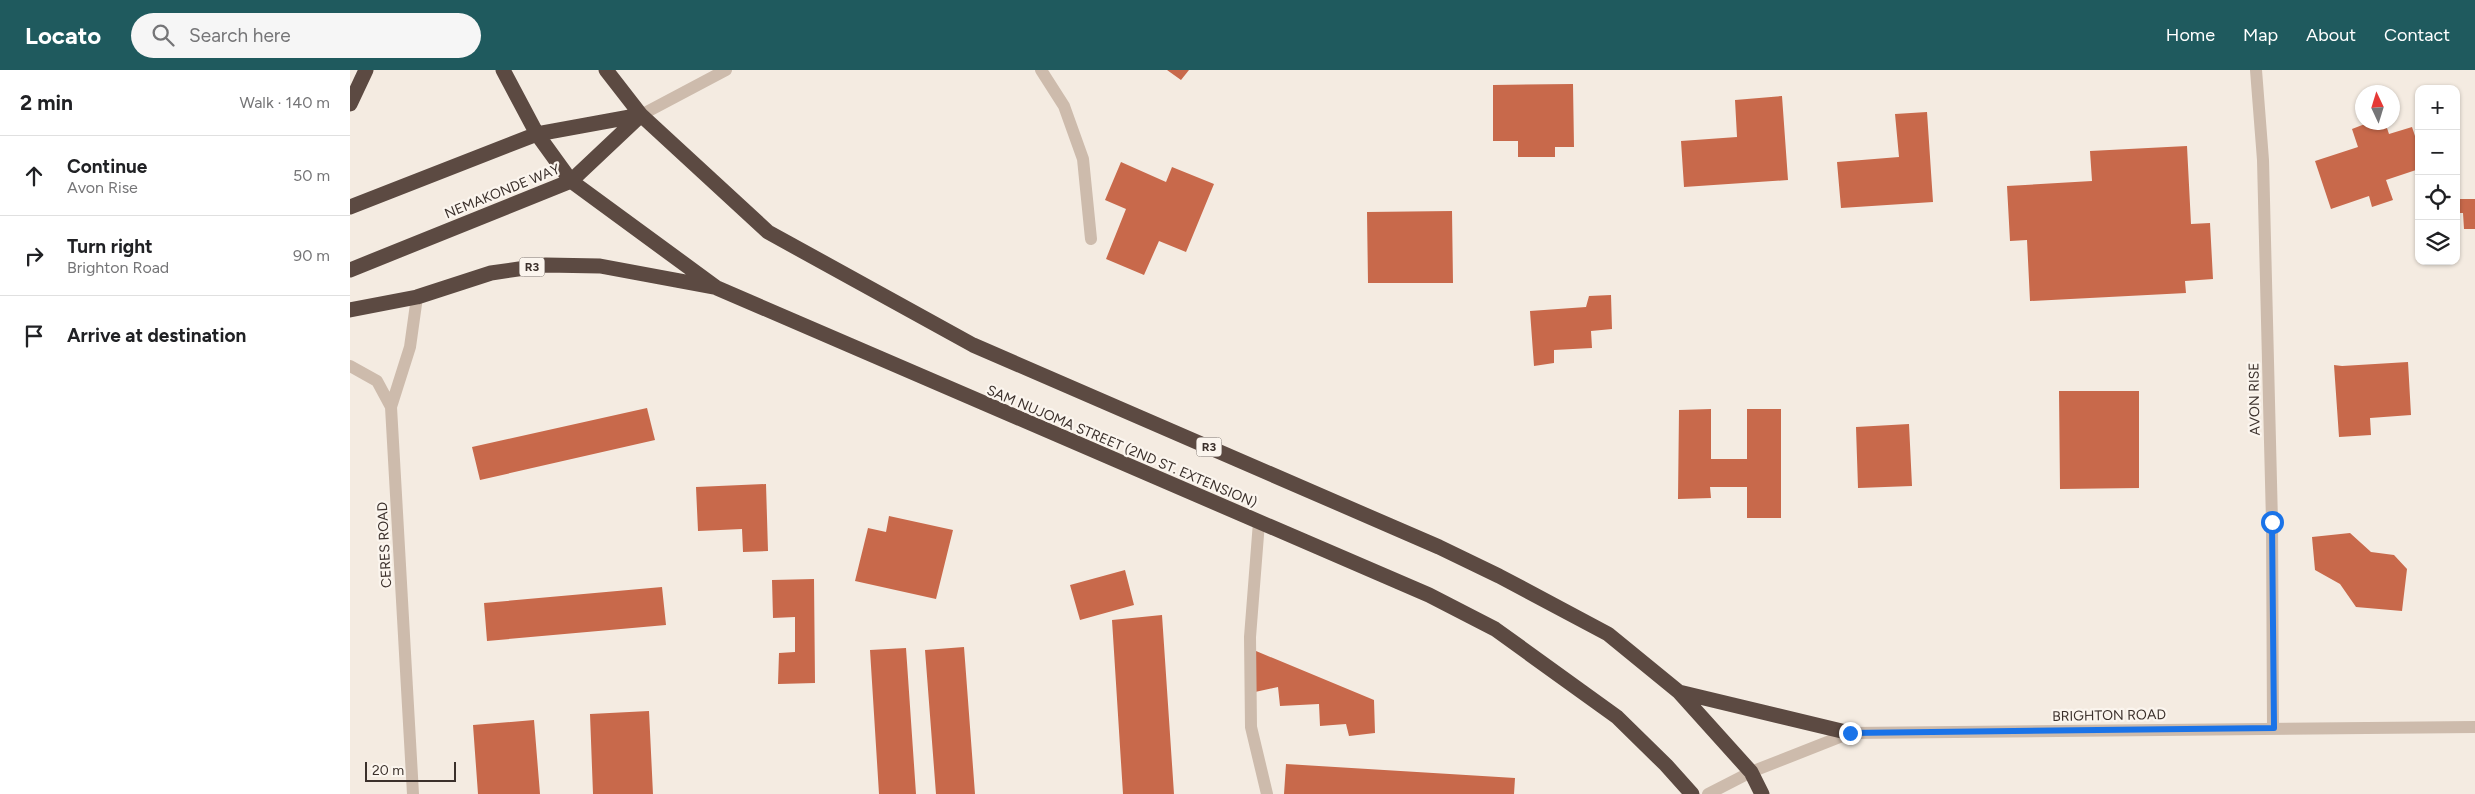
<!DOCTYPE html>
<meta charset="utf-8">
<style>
:root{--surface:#fff;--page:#f6f6f6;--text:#202124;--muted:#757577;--line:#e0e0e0;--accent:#1f5a5e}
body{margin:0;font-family:Figtree,sans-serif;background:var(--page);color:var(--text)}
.controls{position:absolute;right:15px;top:15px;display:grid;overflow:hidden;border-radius:10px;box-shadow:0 1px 4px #0004}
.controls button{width:45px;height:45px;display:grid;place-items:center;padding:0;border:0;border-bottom:1px solid var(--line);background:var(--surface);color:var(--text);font:25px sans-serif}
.compass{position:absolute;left:2005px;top:15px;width:45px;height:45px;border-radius:50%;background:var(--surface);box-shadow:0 1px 4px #0004;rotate:356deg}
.scale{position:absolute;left:15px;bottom:12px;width:91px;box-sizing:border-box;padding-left:5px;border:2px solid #3b302b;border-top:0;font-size:14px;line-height:18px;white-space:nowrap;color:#3b302b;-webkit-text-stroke:4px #fbf5ee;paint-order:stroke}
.stop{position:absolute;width:15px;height:15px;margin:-11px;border:4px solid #1a73e8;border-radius:50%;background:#fff}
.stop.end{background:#1a73e8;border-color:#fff;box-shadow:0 1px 5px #0008}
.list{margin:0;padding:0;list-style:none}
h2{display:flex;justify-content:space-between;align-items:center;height:65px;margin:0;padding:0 20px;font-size:21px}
h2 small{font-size:16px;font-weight:400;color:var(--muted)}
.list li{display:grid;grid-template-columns:32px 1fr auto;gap:15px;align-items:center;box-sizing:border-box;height:80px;padding:0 20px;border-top:1px solid var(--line)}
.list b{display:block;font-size:19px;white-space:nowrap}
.list p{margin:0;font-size:16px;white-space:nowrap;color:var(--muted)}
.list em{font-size:16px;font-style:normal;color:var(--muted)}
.icon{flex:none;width:28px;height:28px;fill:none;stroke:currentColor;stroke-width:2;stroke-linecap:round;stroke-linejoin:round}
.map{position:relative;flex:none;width:2125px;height:724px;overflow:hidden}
header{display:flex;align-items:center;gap:30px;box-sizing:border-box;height:70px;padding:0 25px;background:var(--accent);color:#fff}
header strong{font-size:24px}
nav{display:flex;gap:28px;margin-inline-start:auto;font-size:18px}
.search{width:350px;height:45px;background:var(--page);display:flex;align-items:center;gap:12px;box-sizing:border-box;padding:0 18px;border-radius:28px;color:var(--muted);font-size:19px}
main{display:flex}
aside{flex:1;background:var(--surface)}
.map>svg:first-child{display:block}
.building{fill:#c8694b}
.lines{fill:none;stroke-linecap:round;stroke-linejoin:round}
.minor{stroke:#cdbbac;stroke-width:12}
.highway{stroke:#5c4a42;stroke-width:15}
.route{stroke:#1a73e8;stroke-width:6}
.labels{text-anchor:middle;stroke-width:4.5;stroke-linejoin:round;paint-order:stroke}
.shield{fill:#fbf5ee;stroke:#756b66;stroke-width:1}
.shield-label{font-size:12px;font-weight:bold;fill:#3b302b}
.street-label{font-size:14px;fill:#3b302b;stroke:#fbf5ee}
</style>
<header>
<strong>Locato</strong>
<div class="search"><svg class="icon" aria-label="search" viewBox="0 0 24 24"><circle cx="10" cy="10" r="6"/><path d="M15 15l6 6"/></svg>Search here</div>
<nav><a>Home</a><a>Map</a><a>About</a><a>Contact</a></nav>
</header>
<main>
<aside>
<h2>2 min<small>Walk · 140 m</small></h2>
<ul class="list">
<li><svg class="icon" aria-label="ahead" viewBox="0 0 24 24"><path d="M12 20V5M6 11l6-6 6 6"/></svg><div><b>Continue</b><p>Avon Rise</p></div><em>50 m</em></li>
<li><svg class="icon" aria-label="right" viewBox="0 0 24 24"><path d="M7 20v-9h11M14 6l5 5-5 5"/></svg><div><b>Turn right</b><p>Brighton Road</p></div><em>90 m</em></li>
<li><svg class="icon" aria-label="arrive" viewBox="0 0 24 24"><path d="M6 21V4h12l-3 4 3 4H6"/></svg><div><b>Arrive at destination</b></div></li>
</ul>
</aside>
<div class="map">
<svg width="2125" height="724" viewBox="0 0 2125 724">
<rect width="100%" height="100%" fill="#f4ebe1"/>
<path class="building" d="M817 0H839L831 10Z
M1223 14 1224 77H1205V87H1168V71H1143V15Z
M1432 26 1438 110 1334 117 1331 71 1387 67 1385 30Z
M1577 42 1583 132 1491 138 1487 92 1549 87 1545 44Z
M2020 52H2035L2039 64 2062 57 2069 78V99L2036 110 2043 130 2022 137 2019 126 1981 139 1965 91 2008 77 2002 59Z
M1837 76 1841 154 1860 153 1863 209 1835 211 1836 223 1680 231 1677 170 1660 171 1657 116 1742 111 1740 81Z
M771 92 816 112 822 97 864 114 836 182 809 171 794 205 756 189 776 139 755 130Z
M2106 129H2125V159H2114L2113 143H2106Z
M1102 141 1103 213H1018L1017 142Z
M1261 225 1262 259 1241 261 1242 278 1204 280V293L1184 296 1180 241 1236 237 1239 226Z
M2058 292 2061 345 2020 348 2021 365 1989 367 1984 295 1992 296Z
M1709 321H1789V418L1710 419Z
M297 338 305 370 130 410 122 377Z
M1361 339V389H1397V339H1431V448H1397V417H1360L1361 428 1328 429 1329 340Z
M1559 354 1562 416 1508 418 1506 357Z
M416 414 418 481 393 482 392 459 348 461 346 417Z
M539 446 603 460 586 529 505 511 518 458 536 462Z
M2000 463 2021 482 2044 485 2057 499 2052 541 2006 537 1990 514 1965 500 1962 467Z
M775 500 784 535 730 550 720 515Z
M464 509 465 613 428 614 429 583 445 582V547L423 548 422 510Z
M312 517 316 555 137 571 134 533Z
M812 545 824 724H773L762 550Z
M614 577 625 724H586L575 580Z
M556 578 566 724H529L520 580Z
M906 581 1024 630 1025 663 999 666 996 654 970 656 969 634 930 636 928 617 905 622Z
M299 641 303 724H243L240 644Z
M184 650 190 724H128L123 655Z
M936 694 1165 708 1164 724H934Z"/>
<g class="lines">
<path class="minor" d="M691 0 714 36 733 89 741 169
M1906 0 1913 90 1922 452 1923 658
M291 45 376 0
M0 296 27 311 41 337
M909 452 900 567 901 657 917 724
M63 724 41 337 60 277 67 227
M1358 724 1401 702 1500 663 2125 657"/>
<path class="highway" d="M153 0 187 64 221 111 367 218 1079 525 1145 559 1267 647 1316 695 1342 724
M256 0 291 45 418 162 623 275 1089 477 1149 506 1258 564 1329 622 1401 702 1412 724
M0 34 16 0
M0 137 187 64 291 45
M0 200 221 111 291 45
M0 240 67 227 141 203 196 195 250 196 363 217
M1329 622 1500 663"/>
</g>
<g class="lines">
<path class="route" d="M1500 663 1924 658 1922 452"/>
</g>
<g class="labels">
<g class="shield">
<rect x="169.5" y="187.5" width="25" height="19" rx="4"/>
<rect x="846.5" y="367.5" width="25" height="19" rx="4"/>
</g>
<g class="shield-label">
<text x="182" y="201">R3</text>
<text x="859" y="381">R3</text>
</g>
<g class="street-label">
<text transform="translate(152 121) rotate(-22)" y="5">NEMAKONDE WAY</text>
<text transform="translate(1904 329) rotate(-91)" y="5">AVON RISE</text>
<text transform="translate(772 376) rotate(23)" y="5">SAM NUJOMA STREET (2ND ST. EXTENSION)</text>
<text transform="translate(34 475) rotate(-93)" y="5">CERES ROAD</text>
<text transform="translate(1759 645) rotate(-1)" y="5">BRIGHTON ROAD</text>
</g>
</g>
</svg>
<div class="controls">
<button>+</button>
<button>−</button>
<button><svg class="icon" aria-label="locate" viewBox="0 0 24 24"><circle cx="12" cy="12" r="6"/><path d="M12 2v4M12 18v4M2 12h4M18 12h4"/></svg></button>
<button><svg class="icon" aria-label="layers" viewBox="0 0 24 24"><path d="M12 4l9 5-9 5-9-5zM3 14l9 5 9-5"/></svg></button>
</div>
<svg class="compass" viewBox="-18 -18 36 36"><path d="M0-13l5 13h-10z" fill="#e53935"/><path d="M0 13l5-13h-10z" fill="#757577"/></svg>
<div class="scale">20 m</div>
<div class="stop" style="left:1922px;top:452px"></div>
<div class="stop end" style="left:1500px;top:663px"></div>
</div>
</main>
